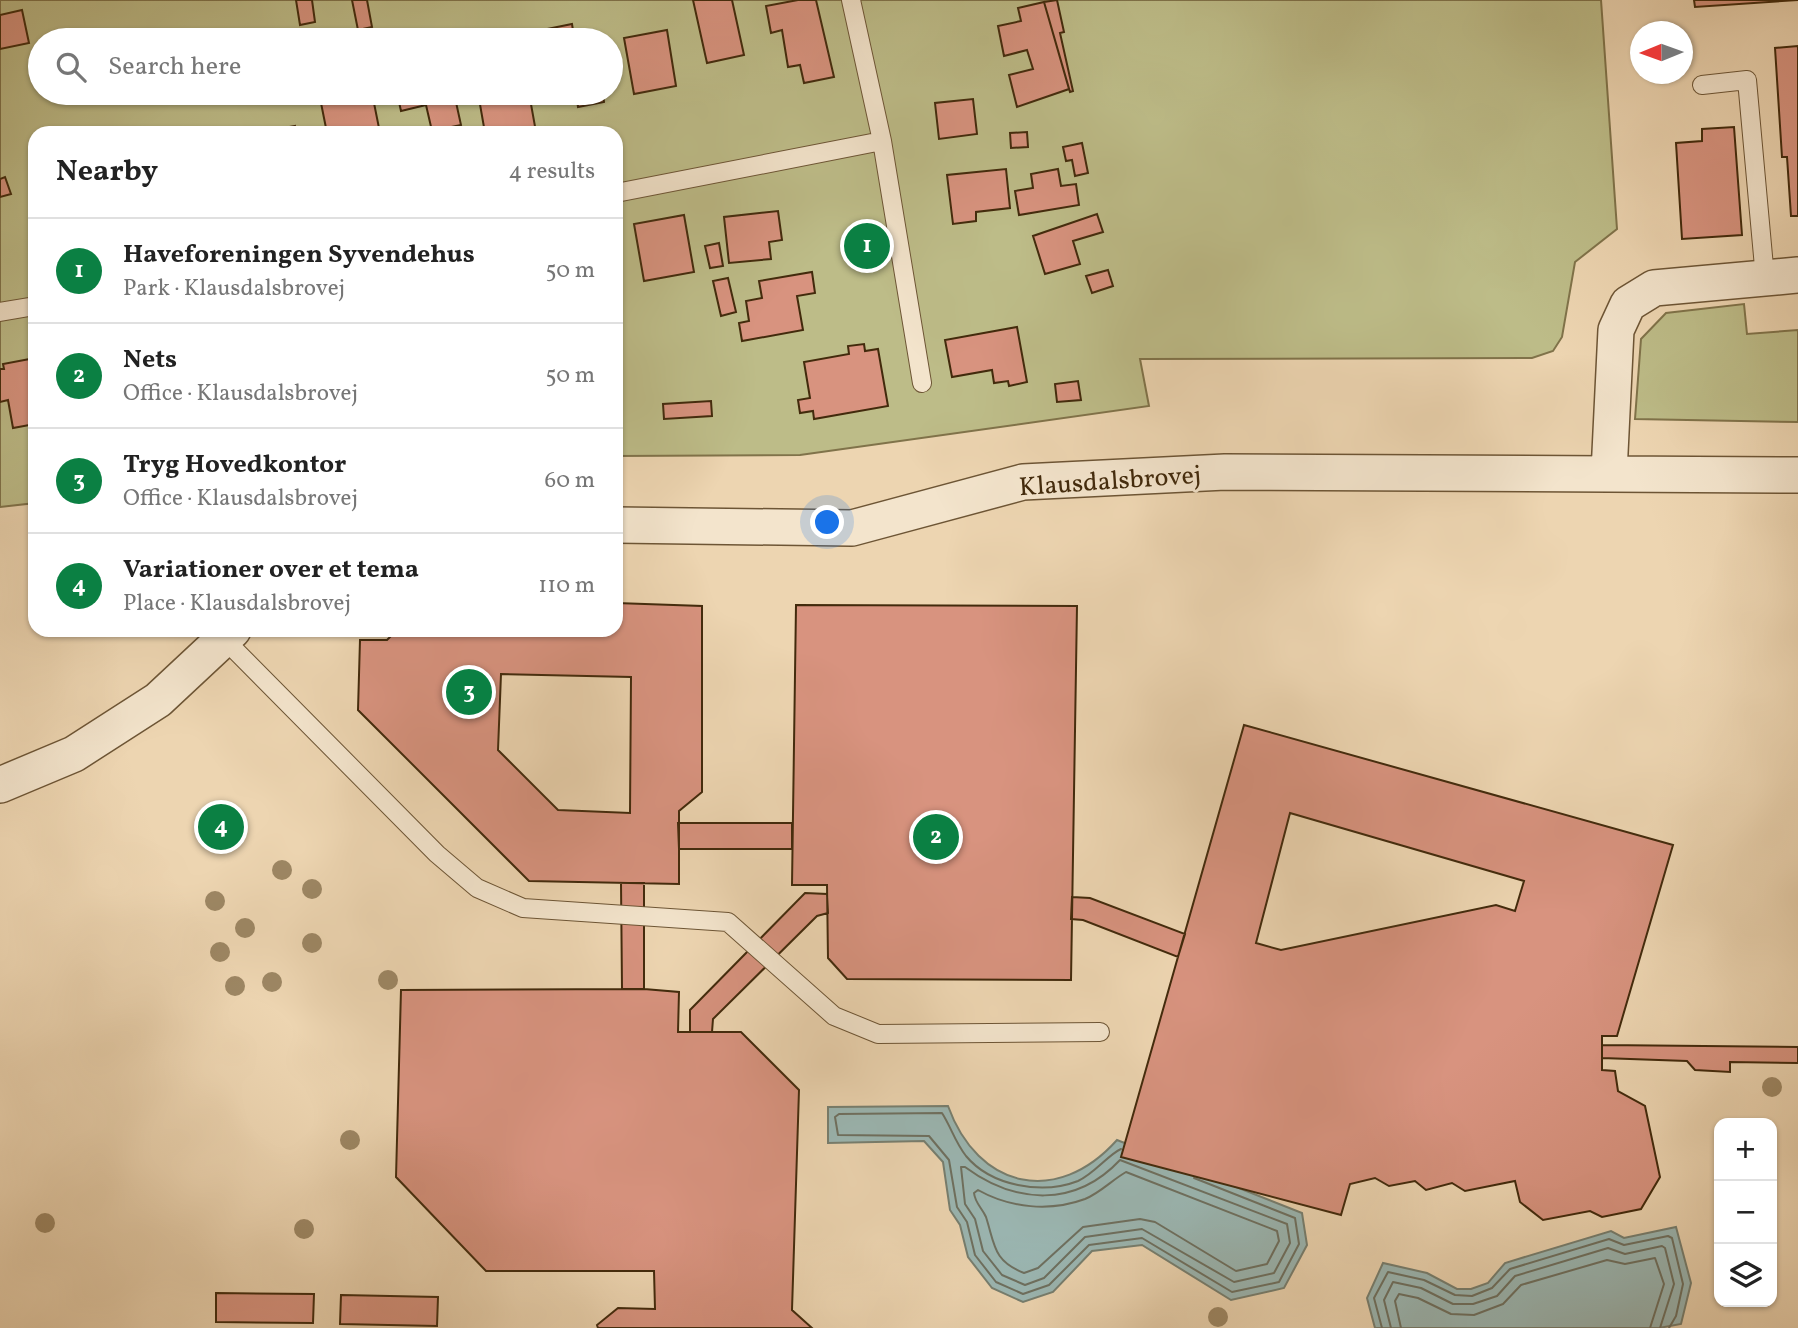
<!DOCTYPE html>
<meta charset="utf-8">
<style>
:root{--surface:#fff;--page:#f2f2f2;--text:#222;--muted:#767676;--line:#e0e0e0;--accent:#0b8043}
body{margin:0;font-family:Vollkorn,serif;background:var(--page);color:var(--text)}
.controls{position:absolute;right:21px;bottom:21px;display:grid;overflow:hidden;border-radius:14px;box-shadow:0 2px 5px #0004}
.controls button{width:63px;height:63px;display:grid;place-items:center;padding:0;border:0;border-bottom:2px solid var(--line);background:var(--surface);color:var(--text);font:35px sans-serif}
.compass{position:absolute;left:1630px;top:21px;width:63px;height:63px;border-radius:50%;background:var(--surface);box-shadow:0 2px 5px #0004;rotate:269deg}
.you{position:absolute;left:828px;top:523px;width:24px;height:24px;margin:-18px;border:5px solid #fff;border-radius:50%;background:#1a73e8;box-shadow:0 0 0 10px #1a73e833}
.badge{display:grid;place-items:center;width:46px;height:46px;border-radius:50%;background:var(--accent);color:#fff;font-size:23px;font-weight:700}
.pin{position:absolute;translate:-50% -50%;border:4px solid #fff;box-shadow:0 2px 7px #0006}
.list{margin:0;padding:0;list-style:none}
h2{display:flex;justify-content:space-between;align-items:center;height:91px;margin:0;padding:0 28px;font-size:30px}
h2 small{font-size:23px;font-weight:400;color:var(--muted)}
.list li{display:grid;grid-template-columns:46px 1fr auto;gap:21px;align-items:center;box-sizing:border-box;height:105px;padding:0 28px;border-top:2px solid var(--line)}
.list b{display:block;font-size:26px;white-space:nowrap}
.list p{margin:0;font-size:23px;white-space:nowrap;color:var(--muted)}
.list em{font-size:23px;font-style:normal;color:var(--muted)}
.icon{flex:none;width:38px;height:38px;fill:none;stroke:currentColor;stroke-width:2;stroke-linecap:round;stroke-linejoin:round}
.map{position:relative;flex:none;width:1798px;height:1328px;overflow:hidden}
.search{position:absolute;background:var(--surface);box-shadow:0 2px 5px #0004;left:28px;top:28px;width:595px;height:77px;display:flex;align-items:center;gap:18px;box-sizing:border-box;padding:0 24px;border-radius:38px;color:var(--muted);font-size:26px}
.panel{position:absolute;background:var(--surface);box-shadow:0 2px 5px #0004;left:28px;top:126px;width:595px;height:511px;border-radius:21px}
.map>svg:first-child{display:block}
.green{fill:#bdbc88;stroke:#80734a;stroke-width:2;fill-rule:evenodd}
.water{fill:#9bb7b3;stroke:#777f70;stroke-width:2}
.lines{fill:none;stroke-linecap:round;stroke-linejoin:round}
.shore{stroke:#6e7060;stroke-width:2}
.building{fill:#d8937f;stroke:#422a0c;stroke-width:2;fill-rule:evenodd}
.lane-casing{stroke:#6d5535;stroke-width:20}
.street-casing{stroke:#6d5535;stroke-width:38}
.lane{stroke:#f3e4cc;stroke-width:18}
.street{stroke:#f3e4cc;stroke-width:35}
.tree{fill:#9d8764}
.labels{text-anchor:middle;stroke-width:6;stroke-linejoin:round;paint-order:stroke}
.street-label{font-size:26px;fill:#422a0c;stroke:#f3e4cc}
</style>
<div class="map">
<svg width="1798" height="1328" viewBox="0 0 1798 1328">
<rect width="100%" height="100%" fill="#edd5b1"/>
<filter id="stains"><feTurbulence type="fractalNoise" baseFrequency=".00286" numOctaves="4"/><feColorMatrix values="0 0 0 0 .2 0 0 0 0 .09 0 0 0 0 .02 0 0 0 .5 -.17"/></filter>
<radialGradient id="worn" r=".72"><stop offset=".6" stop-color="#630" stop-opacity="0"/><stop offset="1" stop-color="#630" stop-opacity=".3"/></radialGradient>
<path class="green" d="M0 0H1601L1617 229 1575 262 1562 337 1553 351 1532 358 1140 359 1149 406 800 455 616 456V133H35V503L0 507ZM40 40H611V93H40Z
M1744 304 1747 334 1798 330V422L1635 419 1641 339 1666 313Z"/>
<path class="water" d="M948 1106C978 1189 1057 1207 1117 1140L1302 1213 1307 1245 1284 1288 1231 1300 1142 1245 1092 1251 1053 1292 1023 1302 992 1288 968 1257 960 1225 950 1210 943 1162 924 1141 828 1143V1107Z
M1676 1227 1691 1283 1681 1324 1659 1328H1375L1367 1298 1383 1263 1427 1273 1457 1289H1471L1488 1283 1505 1263 1611 1231 1624 1238Z"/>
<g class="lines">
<path class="shore" d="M1121 1149C1109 1154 1094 1174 1078 1181 1042 1195 991 1186 966 1156 955 1142 951 1127 942 1113L839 1114 835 1117 838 1135 929 1136 949 1160 957 1207 967 1222 975 1255 996 1282 1023 1294 1049 1285 1089 1245 1142 1238 1232 1292 1279 1282 1299 1244 1295 1218 1194 1178
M1120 1160 1287 1224 1290 1243 1274 1273 1234 1282 1142 1229 1085 1237 1044 1278 1025 1285 1002 1275 983 1251 975 1219 965 1204 961 1167H965C1015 1204 1075 1208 1120 1160Z
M1126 1172 1277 1231 1279 1241 1267 1264 1236 1271 1155 1222 1140 1219 1083 1227 1038 1268 1024 1273C993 1261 995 1245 986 1217 982 1208 975 1203 974 1193L978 1190C1010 1208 1050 1212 1085 1199 1100 1193 1112 1180 1126 1172Z
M1382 1328 1374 1298 1388 1272 1424 1280 1455 1295 1472 1296 1492 1288 1510 1269 1609 1239 1624 1245 1668 1236 1672 1238 1683 1284 1676 1316 1669 1328
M1391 1328 1384 1300 1393 1282 1421 1288 1453 1304H1473L1497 1296 1515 1276 1608 1248 1625 1254 1662 1246 1665 1248 1674 1284 1660 1328
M1401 1328 1395 1301 1399 1294 1418 1298 1451 1314 1474 1315 1503 1304 1521 1285 1607 1260 1625 1264 1655 1258 1664 1284 1650 1328"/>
</g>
<path class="building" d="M296 0H312L315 22 300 25Z
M352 0H367L372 27 358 30Z
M693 0H732L744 55 707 63Z
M798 0H816L834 77 804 83 800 65 788 67 782 30 771 33 766 6Z
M1057 0 1064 32 1060 33 1073 91 1070 92 1044 2Z
M1694 0H1798L1695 7Z
M1044 2 1069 89 1017 107 1009 75 1033 69 1027 50 1004 56 998 26 1021 21 1018 8Z
M22 10 29 43 0 49V15Z
M572 24 574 37 595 33 597 40H549L547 29Z
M489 30 490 40H468L467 33Z
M667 30 676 86 634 94 624 38Z
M1798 46V216H1791L1787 157H1782L1775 48Z
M319 93H372L380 133H327Z
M397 93H454L461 125 432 131 426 105 401 111Z
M478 93H529L536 132 485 133Z
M576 93H603L604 102 578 107Z
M973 99 977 134 939 139 935 103Z
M295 126 296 133H257Z
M1734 127 1742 235 1682 239 1676 143 1702 141V129Z
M1027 132 1028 147 1011 148 1010 133Z
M1082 143 1088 173 1075 176 1072 160 1066 161 1063 147Z
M1006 169 1010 208 976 212V221L953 224 947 175Z
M1058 169 1061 186 1076 184 1079 205 1019 215 1015 191 1033 188 1031 174Z
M5 177 11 194 0 197V179Z
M778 211 782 240 769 242 771 259 729 263 724 217Z
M1097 214 1103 232 1073 241 1080 264 1045 274 1033 236Z
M684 215 694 272 644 281 634 224Z
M719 243 723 266 710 268 705 246Z
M1108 270 1113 286 1092 293 1086 276Z
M812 272 815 293 797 296 803 330 742 341 739 323 749 321 746 301 762 298 759 281Z
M728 278 736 312 721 316 713 281Z
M1017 327 1027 382 1009 386 1008 381 994 383 992 370 952 377 945 340Z
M864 344 865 351 878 349 888 406 814 419 813 411 800 413 798 400 810 398 804 362 849 354 848 346Z
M35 358V424L13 428 8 400 0 402V369H4L3 364Z
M1078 381 1081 400 1057 402 1055 384Z
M711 401 712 416 664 419 663 404Z
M616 603 702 606V792L679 811V884L529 881 358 710 360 640H387L397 630H616ZM501 674 631 677 630 813 558 810 498 750Z
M796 605 1077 606 1071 980 847 979 828 958 827 885H792Z
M1244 725 1673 845 1617 1036H1602V1070L1615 1071 1618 1091 1645 1106 1660 1177 1641 1209 1602 1217 1590 1211 1543 1220 1520 1202 1515 1181 1465 1191 1452 1183 1426 1190 1415 1181 1389 1186 1375 1178 1350 1184 1341 1215 1121 1157ZM1290 813 1524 881 1515 911 1496 905 1281 950 1256 943Z
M678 823H792V849H679Z
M621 883H644V989H622Z
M805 893 827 894 828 913 817 916 713 1019 712 1032H690V1010Z
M1072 897 1090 898 1185 934 1178 957 1083 920 1071 919Z
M644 989 679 992 678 1032H741L799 1090 792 1310 812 1328H598L597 1325 618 1308 655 1309 654 1271H486L396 1177 401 990Z
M1602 1045 1798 1047V1063L1730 1062V1072L1695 1070 1687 1061 1602 1058Z
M216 1293 314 1294 313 1323 216 1322Z
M341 1295 438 1297 437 1326 340 1324Z"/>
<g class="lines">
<defs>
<path id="lane" d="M851 0 882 141 922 383
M1702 85 1747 80 1765 278
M616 193 882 141
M0 312 35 306
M224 639 437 854 477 888 523 908 728 922 834 1016 878 1034 1100 1032"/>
<path id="street" d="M1609 473 1616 330 1628 304 1654 288 1798 275
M616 525 852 528 1023 482 1225 472 1798 475
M0 785 74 754 158 700 233 630"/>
</defs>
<use href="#lane" class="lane-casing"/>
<use href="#street" class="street-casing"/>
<use href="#lane" class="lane"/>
<use href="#street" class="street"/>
</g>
<g class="tree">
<circle cx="282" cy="870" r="10"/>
<circle cx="312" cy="889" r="10"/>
<circle cx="215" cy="901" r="10"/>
<circle cx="245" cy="928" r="10"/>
<circle cx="312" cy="943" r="10"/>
<circle cx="220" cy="952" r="10"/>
<circle cx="388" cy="980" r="10"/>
<circle cx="272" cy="982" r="10"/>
<circle cx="235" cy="986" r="10"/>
<circle cx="1772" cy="1087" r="10"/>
<circle cx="350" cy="1140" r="10"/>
<circle cx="45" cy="1223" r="10"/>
<circle cx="304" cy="1229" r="10"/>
<circle cx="1218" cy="1317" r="10"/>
</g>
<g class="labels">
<g class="street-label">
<text transform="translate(1110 480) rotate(-4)" y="9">Klausdalsbrovej</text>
</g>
</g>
<rect width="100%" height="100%" filter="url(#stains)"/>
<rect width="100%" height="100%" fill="url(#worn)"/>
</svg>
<div class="controls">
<button>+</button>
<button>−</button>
<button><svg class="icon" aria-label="layers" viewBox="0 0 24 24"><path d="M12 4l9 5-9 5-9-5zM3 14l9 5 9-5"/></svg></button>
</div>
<svg class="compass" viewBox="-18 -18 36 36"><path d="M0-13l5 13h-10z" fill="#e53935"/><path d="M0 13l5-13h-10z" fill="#767676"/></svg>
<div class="you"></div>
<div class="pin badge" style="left:867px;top:246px">1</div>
<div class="pin badge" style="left:936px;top:837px">2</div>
<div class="pin badge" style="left:469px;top:692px">3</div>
<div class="pin badge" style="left:221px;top:827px">4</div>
<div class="search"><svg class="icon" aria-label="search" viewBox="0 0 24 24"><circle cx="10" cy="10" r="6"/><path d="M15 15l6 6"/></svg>Search here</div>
<section class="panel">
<h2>Nearby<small>4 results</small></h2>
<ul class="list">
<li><span class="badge">1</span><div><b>Haveforeningen Syvendehus</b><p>Park · Klausdalsbrovej</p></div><em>50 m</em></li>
<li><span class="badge">2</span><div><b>Nets</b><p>Office · Klausdalsbrovej</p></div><em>50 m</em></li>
<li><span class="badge">3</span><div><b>Tryg Hovedkontor</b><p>Office · Klausdalsbrovej</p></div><em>60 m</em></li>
<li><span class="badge">4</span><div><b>Variationer over et tema</b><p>Place · Klausdalsbrovej</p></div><em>110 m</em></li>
</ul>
</section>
</div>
